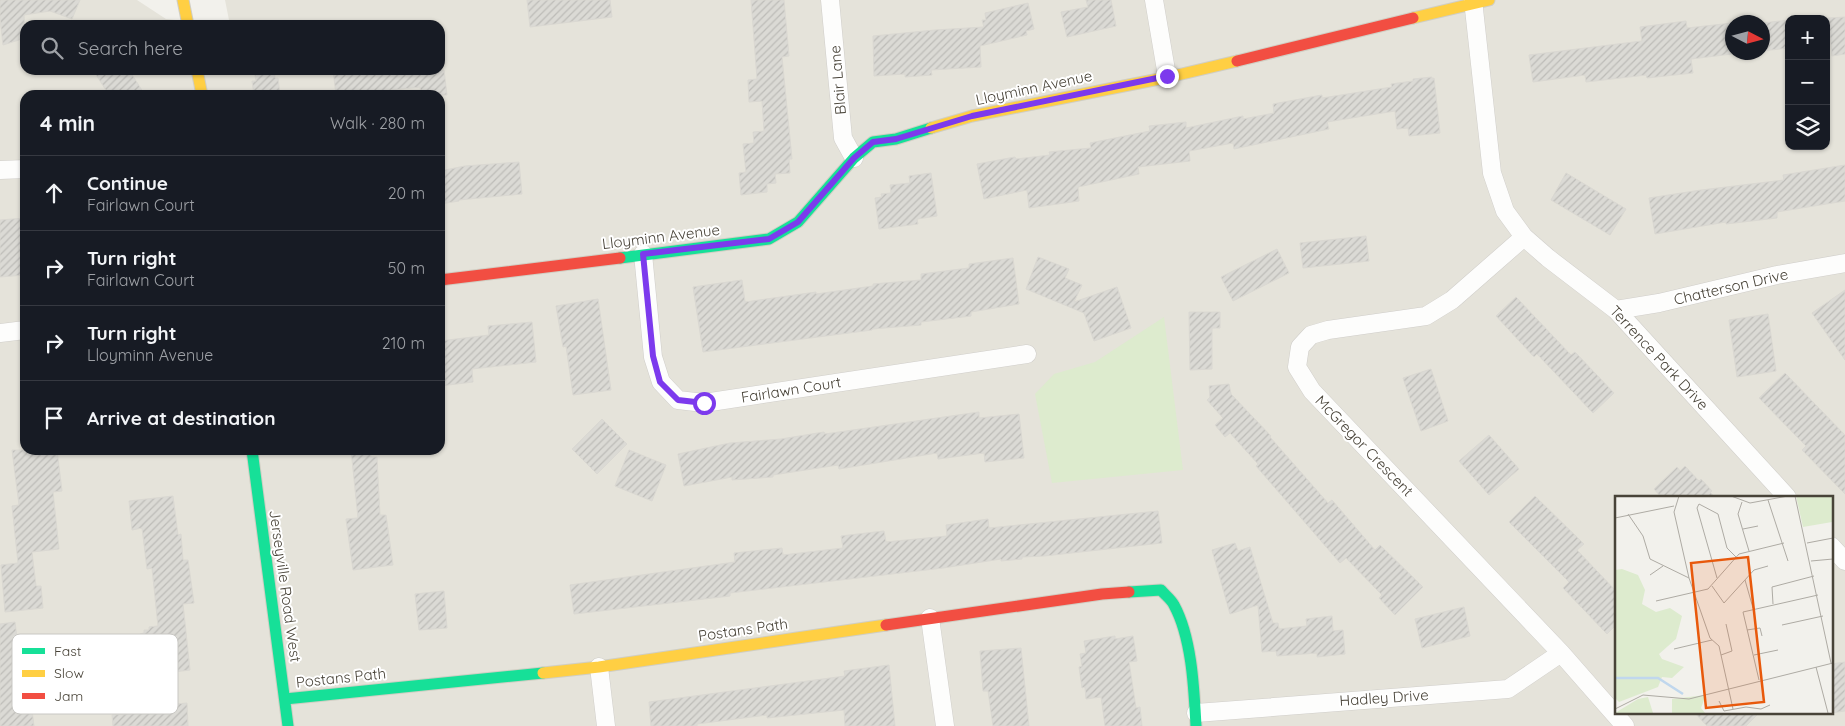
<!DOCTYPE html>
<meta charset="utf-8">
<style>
:root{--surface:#171b24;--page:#242831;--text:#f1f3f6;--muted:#9ea1a6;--line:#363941}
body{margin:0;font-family:Quicksand,sans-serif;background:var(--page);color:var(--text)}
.controls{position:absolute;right:15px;top:15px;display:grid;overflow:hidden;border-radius:10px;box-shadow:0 1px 4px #0004}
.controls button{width:45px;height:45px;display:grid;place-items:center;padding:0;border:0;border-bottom:1px solid var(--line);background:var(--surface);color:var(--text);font:25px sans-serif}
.compass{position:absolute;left:1725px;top:15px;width:45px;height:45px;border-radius:50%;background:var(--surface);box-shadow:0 1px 4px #0004;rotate:96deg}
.stop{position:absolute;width:15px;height:15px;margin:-11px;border:4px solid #7c3aed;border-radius:50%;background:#fff}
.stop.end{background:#7c3aed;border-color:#fff;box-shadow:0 1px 5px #0008}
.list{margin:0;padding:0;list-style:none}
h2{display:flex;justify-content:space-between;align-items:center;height:65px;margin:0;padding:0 20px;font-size:21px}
h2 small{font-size:16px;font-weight:400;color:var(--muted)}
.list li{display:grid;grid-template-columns:32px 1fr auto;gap:15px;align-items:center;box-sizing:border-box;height:75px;padding:0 20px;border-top:1px solid var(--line)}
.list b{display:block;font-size:19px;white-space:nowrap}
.list p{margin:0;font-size:16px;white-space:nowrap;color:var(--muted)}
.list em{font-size:16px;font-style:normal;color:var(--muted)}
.icon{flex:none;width:28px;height:28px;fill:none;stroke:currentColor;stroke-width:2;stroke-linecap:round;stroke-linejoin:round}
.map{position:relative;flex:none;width:1845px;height:726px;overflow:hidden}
.search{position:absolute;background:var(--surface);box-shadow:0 1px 4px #0004;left:20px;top:20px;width:425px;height:55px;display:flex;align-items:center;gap:12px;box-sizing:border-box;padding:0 18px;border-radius:15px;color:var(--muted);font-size:19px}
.panel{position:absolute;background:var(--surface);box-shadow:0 1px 4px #0004;left:20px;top:90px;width:425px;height:365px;border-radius:15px}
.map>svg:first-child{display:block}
.residential{fill:#e5e3da;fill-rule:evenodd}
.green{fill:#ddebce}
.building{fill:url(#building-hatch);stroke:#dad8d2}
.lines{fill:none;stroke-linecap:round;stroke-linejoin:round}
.street-casing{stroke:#d0ceca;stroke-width:19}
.fast-casing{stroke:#d0cec3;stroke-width:13}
.slow-casing{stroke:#d0cec3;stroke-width:13}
.jam-casing{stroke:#d0cec3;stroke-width:13}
.street{stroke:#fdfdfc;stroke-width:18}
.fast{stroke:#16e098;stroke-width:11}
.slow{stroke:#ffcf43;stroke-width:11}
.jam{stroke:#f24e42;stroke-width:11}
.route{stroke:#7c3aed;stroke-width:6}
.labels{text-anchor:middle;stroke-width:4;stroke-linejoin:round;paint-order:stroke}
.street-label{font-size:15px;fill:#484338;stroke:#fff}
.inset-river{fill:none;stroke:#c0d7ed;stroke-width:2.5}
.inset-road{fill:none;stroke:#aeaba4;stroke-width:1}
.view{fill:#e8590c;fill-opacity:0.15;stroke:#e8590c;stroke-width:2.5}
.inset-edge{fill:none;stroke:#484338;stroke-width:2.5}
.key{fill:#fff;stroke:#c8c7c3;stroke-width:1}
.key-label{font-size:14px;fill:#484338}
</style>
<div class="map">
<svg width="1845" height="726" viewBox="0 0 1845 726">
<defs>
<pattern id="building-hatch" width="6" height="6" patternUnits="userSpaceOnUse" patternTransform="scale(1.25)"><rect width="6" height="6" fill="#dbdad5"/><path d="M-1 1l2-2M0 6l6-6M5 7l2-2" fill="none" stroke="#bdbcb8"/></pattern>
</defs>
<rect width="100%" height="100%" fill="#f2f1ec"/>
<path class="residential" d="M0 0H137L166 19 225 25H25V70H440V25H230L225 0H1845V726H0ZM1789 19H1826V146H1789ZM1732 22H1762V52H1732ZM25 95H440V450H25ZM1616 497H1831V712H1616Z"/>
<path class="green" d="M1164 317 1183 470 1052 483 1035 394 1054 374 1095 362Z"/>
<path class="building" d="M0 0H80L72 19 50 11 24 15 25 38 3 45 0 19Z
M527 0H610L612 17 530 27Z
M751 0H784L789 56 782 57 792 159H789L790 173 775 174 776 183 767 184V192L741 195 739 173 746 172 743 144 754 143 753 132 764 131 762 101 749 102 748 80 757 79Z
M1086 0H1111L1116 26 1067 37 1061 12 1088 7Z
M1028 3 1034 29 1026 31 1027 35 980 46 981 67 931 70 932 75 905 77V74L874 76 873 36 935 30 984 27 982 20H986L985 13Z
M1845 17V54L1832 56 1828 18Z
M1789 20V48L1762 51V23Z
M1686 21 1687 28 1732 23V54L1691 59 1693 73 1647 78 1646 75 1586 82 1585 75 1533 82 1529 55 1642 41 1640 27Z
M93 70H129L145 95H109Z
M254 70H274L275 78H278L280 95H254L252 81H256Z
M333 70H444L447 95H421L420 87 383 91V95H336Z
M1432 77V79L1434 78 1440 133 1409 136 1408 128 1397 129 1395 111 1327 122 1329 129 1234 149 1233 143 1189 151 1190 161 1138 167 1139 174 1078 187 1079 201 1029 208 1027 190 984 199 977 164 1015 157 1016 159 1050 155 1049 152 1091 148 1090 143 1150 131 1149 126 1186 122V128L1243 116V119L1274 113 1273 104 1322 95V98L1392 87 1391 84 1413 81V79Z
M519 162 522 194 459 200V201L440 204V171L465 166Z
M1845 165V201L1777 212V218L1726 224V222L1655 234 1649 198 1701 190 1784 180 1783 175Z
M931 173 937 216 917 219 918 224 879 229 875 198 882 197 881 194 891 193 890 185 910 183 909 176Z
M1566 173 1626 209 1610 235 1551 200Z
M25 218V275L0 277V220Z
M1366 236 1369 261 1303 268 1300 243Z
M1277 249 1289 273 1233 301 1221 277Z
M1038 257 1069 269 1065 278 1082 285 1074 302 1117 287 1131 328 1094 341 1084 313 1026 289Z
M1013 258 1019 304 971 312V316L921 322V325L872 329V330L703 352 693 287 742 280 745 302 816 292V294L873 286V284L921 280V274L969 268V264Z
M1845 290V360L1812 313Z
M1516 297 1571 355 1575 352 1614 393 1593 413 1537 354 1534 357 1496 316Z
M598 299 611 390 573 395 566 346 563 347 556 306Z
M1189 312H1220V328H1212V369L1190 370Z
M1768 314 1776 371 1737 377 1729 320Z
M532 322 536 362 472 369 473 382 440 386V341L489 335 488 326Z
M1431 369 1448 421 1421 431 1403 378Z
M1785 373 1845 435V494L1802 450 1806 446 1759 398Z
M1229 384 1231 394 1271 436 1270 437 1328 503 1332 500 1375 550 1380 545 1423 587 1395 615 1379 598 1382 595 1346 558 1340 563 1256 466 1258 464 1230 433 1225 437 1215 425 1223 418 1207 400 1210 397 1209 386Z
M979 412V418L1019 414 1024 458 985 462 984 453 938 459 937 453 839 469 838 465 773 475V477L732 480V477L684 486 678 454 730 443 781 439 824 432 825 434Z
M602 419 627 444 597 474 572 449Z
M1489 435 1519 469 1489 495 1459 461Z
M12 450H57L62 491 53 492 59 549 32 552 36 586H41L43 608 5 612 1 565 18 563 12 506 19 505Z
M351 450H370L371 457H377L380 515H386L393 565 353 570 346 519 358 518Z
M629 450 666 465 652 501 615 486Z
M1685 466 1699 481 1701 479 1712 491 1710 492 1715 497H1661L1654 489 1677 467 1680 471Z
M173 496 178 535 181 534 183 560H188L194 603 183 604 190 670 149 675 147 652 142 653 140 634 144 633V630H149V627L158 626 152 568 147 569 142 528 132 530 129 501Z
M1535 496 1584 544 1577 550 1616 591V625L1607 634 1563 588 1569 582 1509 522Z
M1158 511 1162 543 1044 556 1022 557V559L1001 561V559L943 568 730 593V596L574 614 570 585 735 562 734 553 782 548 783 555 843 548 841 536 884 531 886 542 947 536 946 525 988 519 989 528Z
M1235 543 1238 551 1250 547 1273 623H1278L1279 629 1307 626 1306 619 1332 616 1333 631 1343 630 1345 654 1317 657V653L1277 656 1276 651 1262 652 1258 605 1230 614 1212 550Z
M444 591 447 628 419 630 415 594Z
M1464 607 1470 636 1422 648 1415 619Z
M15 622 22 678 28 677 34 726H0V624Z
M1115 636V639L1133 636 1137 661 1129 662 1136 708 1140 707 1142 726H1105L1101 697 1086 699 1085 687 1082 688 1079 667 1082 666 1080 654 1086 653 1084 641Z
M1021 648 1029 726H993L988 691H983L980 651Z
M1845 662V711L1831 713V664Z
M889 665 895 726H845L844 710 767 718V715L697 724V726H651L649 702 845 676 844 671Z
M187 703 188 726H113L112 715 166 711 165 705Z
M1694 712H1760L1746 726H1707Z"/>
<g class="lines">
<defs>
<path id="street" d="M830 0 843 138 854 158
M1154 0 1167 76
M1473 0 1492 173 1505 211 1524 237 1548 258 1616 310 1787 497
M0 170 25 169
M1524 237 1452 300 1426 316 1328 330 1311 335 1300 347 1297 367 1312 391 1561 653 1625 726
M643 254 653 357 661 382 678 400 704 403 1027 354
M1616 310 1659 303 1777 275 1845 263
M0 333 25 330
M1831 546 1845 561
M930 618 945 726
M599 667 606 726
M1196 713 1508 689 1561 653"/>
<path id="fast" d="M620 258 769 239 798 222 854 158 873 142 896 139 931 128
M252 450 288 726
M1129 592 1161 590C1165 595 1171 599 1174 605 1192 638 1194 689 1196 726
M285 699 543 673"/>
<path id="slow" d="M183 0 188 25
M1413 18 1489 0
M197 70 202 95
M931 128 972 116 1169 77 1237 61
M543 673 599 667 886 625"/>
<path id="jam" d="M1237 61 1413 18
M440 280 620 258
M886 625 1102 594 1129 592"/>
</defs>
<use href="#street" class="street-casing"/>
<use href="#fast" class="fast-casing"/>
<use href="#slow" class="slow-casing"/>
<use href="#jam" class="jam-casing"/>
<use href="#street" class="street"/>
<use href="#fast" class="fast"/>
<use href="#slow" class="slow"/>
<use href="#jam" class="jam"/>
</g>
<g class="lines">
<path class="route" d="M704 403 678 400 660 382 653 356 643 254 769 239 798 222 854 158 873 142 896 139 972 116 1167 76"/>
</g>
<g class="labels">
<g class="street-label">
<text transform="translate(838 80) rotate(-95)" y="5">Blair Lane</text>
<text transform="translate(1034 88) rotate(-12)" y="5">Lloyminn Avenue</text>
<text transform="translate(661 237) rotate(-7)" y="5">Lloyminn Avenue</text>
<text transform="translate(1731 287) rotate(-13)" y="5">Chatterson Drive</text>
<text transform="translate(1659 358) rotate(47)" y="5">Terrence Park Drive</text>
<text transform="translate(791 390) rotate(-9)" y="5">Fairlawn Court</text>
<text transform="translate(1364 446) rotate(46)" y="5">McGregor Crescent</text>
<text transform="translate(285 586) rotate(82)" y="5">Jerseyville Road West</text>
<text transform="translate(743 630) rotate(-8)" y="5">Postans Path</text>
<text transform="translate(341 678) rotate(-6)" y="5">Postans Path</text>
<text transform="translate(1384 698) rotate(-4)" y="5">Hadley Drive</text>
</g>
</g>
<g transform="translate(1615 496)">
<rect width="218" height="218" fill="#f2f1ec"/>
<path d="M181 0H217V26L188 31ZM7 73 23 79 30 94 27 108 41 116 55 112 67 120 61 143 44 158 47 163 69 171 57 182 47 181 43 191 4 206 0 202V74ZM91 199 86 212 90 217H57V203Z" fill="#ddebce"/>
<path d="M33 201 38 217H0L23 203Z" fill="#ddebce"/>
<path class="inset-river" d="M0 182H43L68 198"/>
<path class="inset-road" d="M64 0 59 16 74 82 95 142 104 150 118 213M116 0 135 7 173 0M180 0 216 167M153 4 173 65M127 6 123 18 134 55M13 18 28 40 35 63 74 82M0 22 59 10M128 33 143 30M192 47 218 42M196 65 218 63M35 79 48 70M102 82 82 12 84 8 103 18 112 52 121 61M130 84 138 112M97 90 109 107 139 74 153 70M41 105 93 93 124 58 169 47M158 108 157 91 199 80M167 129 208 120M132 134 145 132 147 140M59 153 97 144M106 159 117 155 111 128M139 159 163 154M201 171 213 217M144 184 128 116 203 99M104 205 109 215 131 211 146 213 155 209M0 213 28 199 74 203 218 167"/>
<path class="view" d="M133 61 149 206 91 212 76 67Z"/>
<rect width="218" height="218" class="inset-edge"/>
</g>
<rect x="12" y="634" width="166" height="80" rx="8" class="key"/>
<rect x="22" y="648" width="23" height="6" fill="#16e098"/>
<rect x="22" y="670" width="23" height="7" fill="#ffcf43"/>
<rect x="22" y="693" width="23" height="6" fill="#f24e42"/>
<g class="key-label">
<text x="54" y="656">Fast</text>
<text x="54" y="678">Slow</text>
<text x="54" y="701">Jam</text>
</g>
</svg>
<div class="controls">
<button>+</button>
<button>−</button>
<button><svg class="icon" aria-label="layers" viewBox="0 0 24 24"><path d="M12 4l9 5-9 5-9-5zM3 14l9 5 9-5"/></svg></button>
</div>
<svg class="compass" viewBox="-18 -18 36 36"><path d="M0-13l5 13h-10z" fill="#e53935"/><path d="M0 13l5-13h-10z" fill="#9ea1a6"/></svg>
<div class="stop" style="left:704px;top:403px"></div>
<div class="stop end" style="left:1167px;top:76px"></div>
<div class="search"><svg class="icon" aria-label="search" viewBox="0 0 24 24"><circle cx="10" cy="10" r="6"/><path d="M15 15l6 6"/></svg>Search here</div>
<section class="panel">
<h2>4 min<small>Walk · 280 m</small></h2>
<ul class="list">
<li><svg class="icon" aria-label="ahead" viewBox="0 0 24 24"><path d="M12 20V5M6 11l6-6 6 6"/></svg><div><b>Continue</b><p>Fairlawn Court</p></div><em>20 m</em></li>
<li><svg class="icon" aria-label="right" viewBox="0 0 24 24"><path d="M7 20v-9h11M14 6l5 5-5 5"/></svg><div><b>Turn right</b><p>Fairlawn Court</p></div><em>50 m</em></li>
<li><svg class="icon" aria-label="right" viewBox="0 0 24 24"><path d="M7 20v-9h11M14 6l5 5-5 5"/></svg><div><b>Turn right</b><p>Lloyminn Avenue</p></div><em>210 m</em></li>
<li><svg class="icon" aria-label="arrive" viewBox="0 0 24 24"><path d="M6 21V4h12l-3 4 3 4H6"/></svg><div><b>Arrive at destination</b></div></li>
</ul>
</section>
</div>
